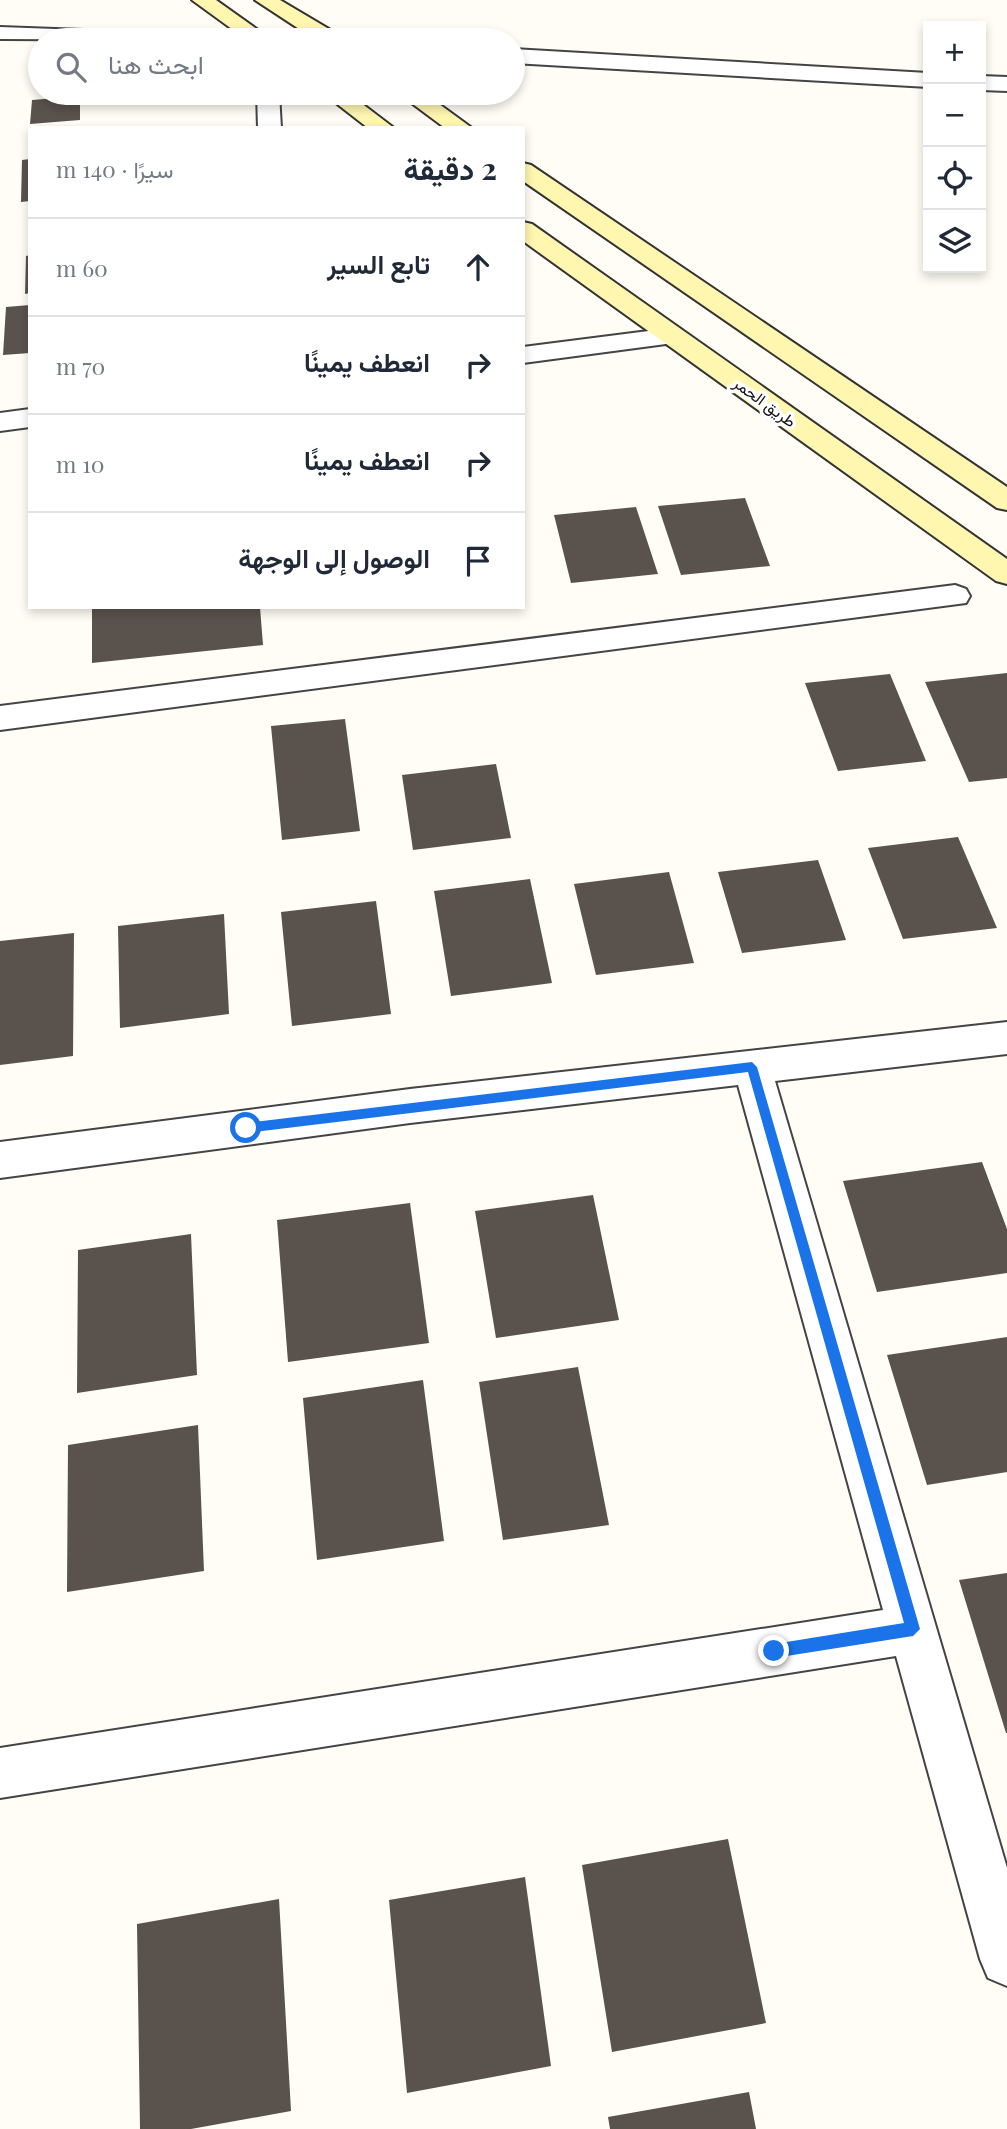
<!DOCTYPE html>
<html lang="ar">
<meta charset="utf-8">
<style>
:root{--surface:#fff;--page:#f6f6f7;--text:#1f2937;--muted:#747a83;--line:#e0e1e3}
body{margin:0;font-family:"Playfair Display",Vazirmatn,serif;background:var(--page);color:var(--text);direction:rtl}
.controls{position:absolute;right:21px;top:21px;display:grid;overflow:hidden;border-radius:0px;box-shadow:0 4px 10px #0003}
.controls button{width:63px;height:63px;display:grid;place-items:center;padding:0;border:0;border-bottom:2px solid var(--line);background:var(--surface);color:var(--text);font:35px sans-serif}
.stop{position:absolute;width:21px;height:21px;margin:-16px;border:5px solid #1a73e8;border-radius:50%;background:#fff}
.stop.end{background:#1a73e8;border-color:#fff;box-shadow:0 2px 7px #0008}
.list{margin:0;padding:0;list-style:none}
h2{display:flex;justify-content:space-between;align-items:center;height:91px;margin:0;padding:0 28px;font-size:30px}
h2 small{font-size:23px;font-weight:400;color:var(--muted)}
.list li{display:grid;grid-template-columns:46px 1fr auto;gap:21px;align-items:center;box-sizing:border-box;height:98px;padding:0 28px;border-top:2px solid var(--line)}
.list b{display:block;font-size:26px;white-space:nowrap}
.list em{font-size:23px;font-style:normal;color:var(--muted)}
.icon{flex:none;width:38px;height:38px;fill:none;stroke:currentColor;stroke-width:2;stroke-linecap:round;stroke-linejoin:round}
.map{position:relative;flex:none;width:1007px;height:2129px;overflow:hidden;direction:ltr}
.search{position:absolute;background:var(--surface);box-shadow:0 4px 10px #0003;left:28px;top:28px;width:497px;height:77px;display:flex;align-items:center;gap:18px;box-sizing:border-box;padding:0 24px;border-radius:38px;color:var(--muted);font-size:26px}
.panel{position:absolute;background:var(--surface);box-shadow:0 4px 10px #0003;left:28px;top:126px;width:497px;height:483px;border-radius:0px;direction:rtl}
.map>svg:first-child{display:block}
.building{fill:#5a524d}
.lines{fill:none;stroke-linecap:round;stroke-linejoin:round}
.street-casing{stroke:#444;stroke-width:4}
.secondary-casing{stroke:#333;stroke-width:4}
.street{fill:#fff;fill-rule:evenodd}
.secondary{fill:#fff6b0;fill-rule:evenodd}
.route{fill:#1a73e8}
.labels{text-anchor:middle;stroke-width:7;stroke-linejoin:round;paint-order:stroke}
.far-street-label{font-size:16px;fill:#111;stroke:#fff}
</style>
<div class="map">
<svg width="1007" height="2129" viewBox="0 0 1007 2129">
<rect width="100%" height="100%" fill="#fffdf5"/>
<path class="building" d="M80 96V120L30 124 32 100Z
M30 159V201L21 202 22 160Z
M30 255V293L25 294 26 256Z
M30 305V353L3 355 6 307Z
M745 498 770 566 681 575 658 506Z
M636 507 658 574 571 583 554 515Z
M92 607H260L263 645 92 663Z
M1007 673V778L969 782 925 682Z
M890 674 926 761 838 771 805 683Z
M345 719 360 831 282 840 271 726Z
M496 764 511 838 413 850 402 775Z
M958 837 997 928 903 939 868 848Z
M818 860 846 940 742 953 718 872Z
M669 872 694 963 596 975 574 884Z
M530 879 552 983 451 996 434 891Z
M376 901 391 1014 292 1026 281 912Z
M224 914 229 1014 120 1028 118 926Z
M74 933 73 1056 0 1065V941Z
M982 1162 1007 1229V1273L877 1292 843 1181Z
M593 1195 619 1320 496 1338 475 1211Z
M410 1203 429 1343 288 1362 277 1220Z
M191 1234 197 1375 77 1393 78 1250Z
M1007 1337V1472L927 1485 887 1355Z
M578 1367 609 1525 503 1540 479 1382Z
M423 1380 444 1541 317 1560 303 1398Z
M198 1425 204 1571 67 1592 68 1445Z
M1007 1573V1733H1006L959 1580Z
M728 1839 766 2023 612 2052 582 1865Z
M525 1877 551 2066 407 2093 389 1900Z
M279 1899 291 2111 191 2129H140L137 1924Z
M749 2092 756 2129H610L608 2117Z"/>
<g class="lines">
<defs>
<path id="street" d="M0 27 195 34 203 35 206 40 0 39Z
M513 49 928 73V87L513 63Z
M981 76 1007 77V91L981 90Z
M257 93H279L281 128H258Z
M672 328 681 330 685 336 681 342 523 363V347Z
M30 409V427L0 431V413Z
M955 585 966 589 970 596 966 603 0 730V706Z
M1007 1022V1054L775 1081 1007 1868V1986L988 1978 980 1959 896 1656 0 1798V1748L883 1610 738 1085 410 1123 0 1178V1142L410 1089Z"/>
<path id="secondary" d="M192 0H216L272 40H247Z
M255 0H280L339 35 342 40H316Z
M323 93H348L394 128H368Z
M398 93H424L472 128H445Z
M523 163 531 165 1007 487V510L997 508 523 181Z
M523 222 532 224 1007 559V584L996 581 523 241Z"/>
</defs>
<use href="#street" class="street-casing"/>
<use href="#secondary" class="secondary-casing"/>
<use href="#street" class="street"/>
<use href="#secondary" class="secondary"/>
</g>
<path class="route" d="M752 1062 757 1067 920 1629 913 1636 774 1658 767 1651 774 1644 904 1623 748 1072 246 1133 240 1128 246 1123Z"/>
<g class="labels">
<g class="far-street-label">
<text transform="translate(765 402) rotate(36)" y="6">طريق الحمر</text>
</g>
</g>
</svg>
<div class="controls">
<button>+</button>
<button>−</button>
<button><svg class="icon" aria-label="locate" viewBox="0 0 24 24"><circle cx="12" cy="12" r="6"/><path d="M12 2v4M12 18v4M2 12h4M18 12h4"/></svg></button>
<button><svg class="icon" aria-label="layers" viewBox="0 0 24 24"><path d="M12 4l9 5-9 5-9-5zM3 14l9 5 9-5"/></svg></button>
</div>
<div class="stop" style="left:246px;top:1128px"></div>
<div class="stop end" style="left:774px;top:1651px"></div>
<div class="search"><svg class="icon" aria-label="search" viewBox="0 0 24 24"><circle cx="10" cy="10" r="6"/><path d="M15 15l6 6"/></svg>ابحث هنا</div>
<section class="panel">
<h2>2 دقيقة<small>سيرًا · 140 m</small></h2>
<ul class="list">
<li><svg class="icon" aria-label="ahead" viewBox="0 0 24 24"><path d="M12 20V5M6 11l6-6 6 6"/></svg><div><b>تابع السير</b></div><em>60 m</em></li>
<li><svg class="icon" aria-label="right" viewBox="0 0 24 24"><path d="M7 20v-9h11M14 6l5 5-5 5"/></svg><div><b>انعطف يمينًا</b></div><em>70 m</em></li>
<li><svg class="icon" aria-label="right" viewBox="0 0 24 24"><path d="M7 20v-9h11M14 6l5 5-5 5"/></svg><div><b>انعطف يمينًا</b></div><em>10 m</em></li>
<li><svg class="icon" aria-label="arrive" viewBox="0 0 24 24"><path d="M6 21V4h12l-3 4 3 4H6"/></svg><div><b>الوصول إلى الوجهة</b></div></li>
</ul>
</section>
</div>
